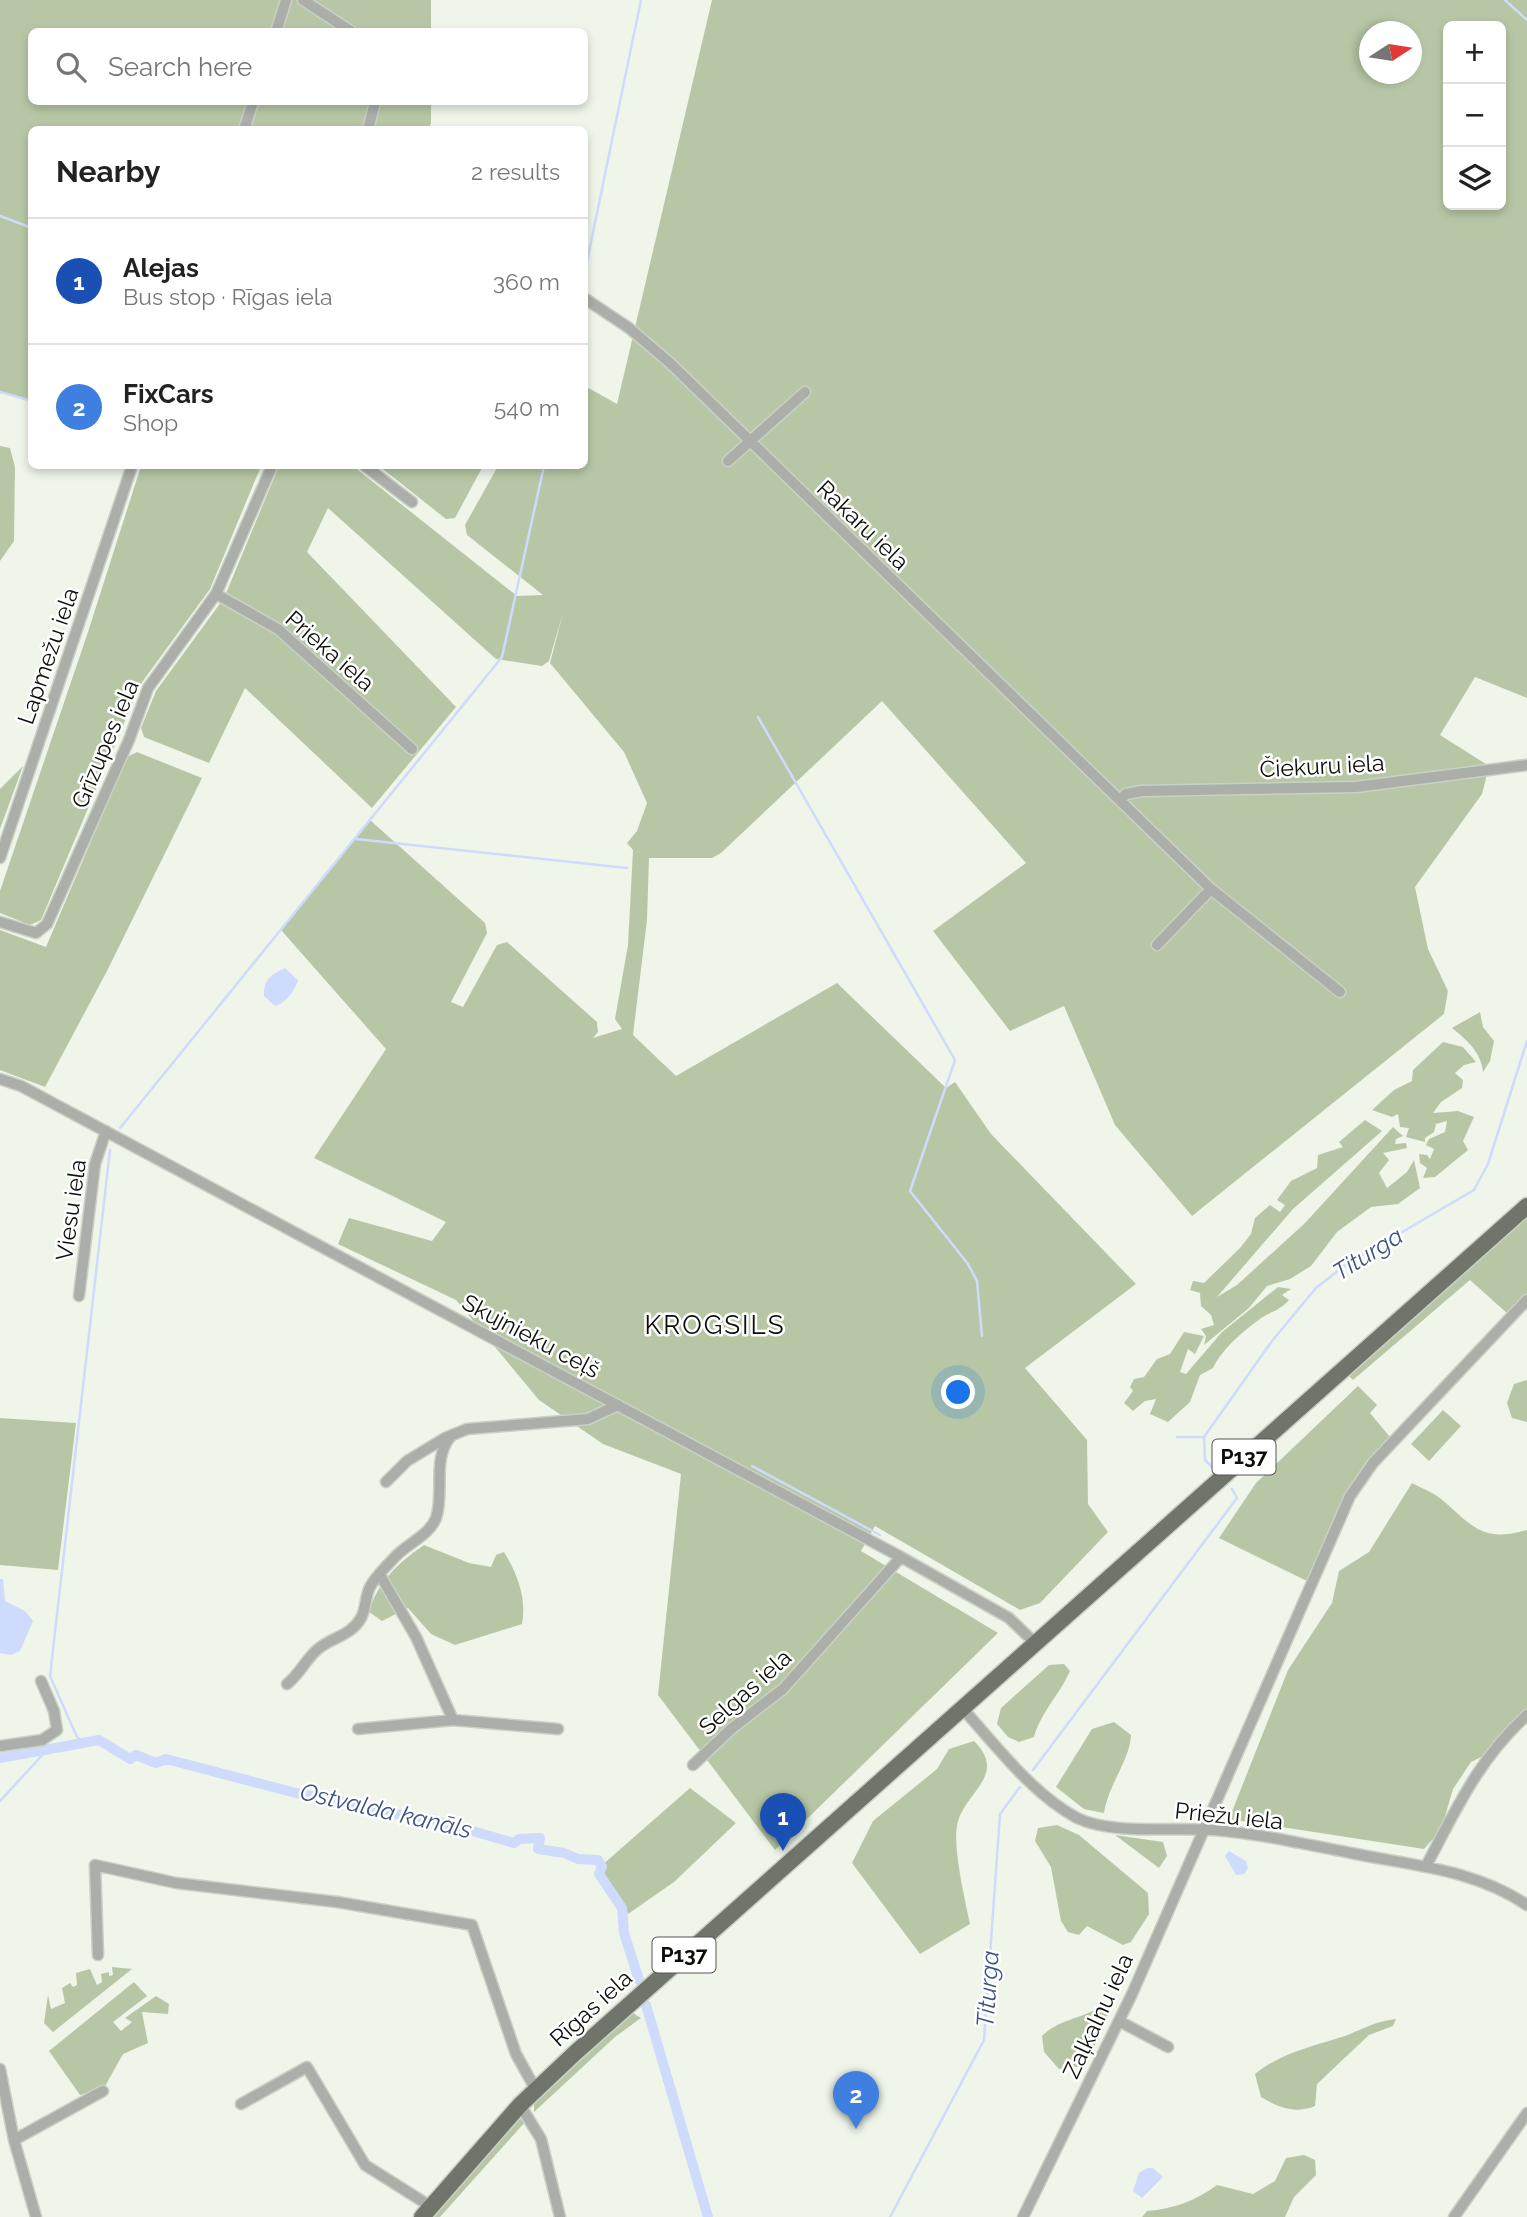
<!DOCTYPE html>
<meta charset="utf-8">
<style>
:root{--surface:#fff;--page:#f2f2f2;--text:#222;--muted:#767676;--line:#e0e0e0;--accent:#0f766e}
body{margin:0;font-family:Raleway,sans-serif;background:var(--page);color:var(--text)}
.controls{position:absolute;right:21px;top:21px;display:grid;overflow:hidden;border-radius:10px;box-shadow:0 4px 10px #0003}
.controls button{width:63px;height:63px;display:grid;place-items:center;padding:0;border:0;border-bottom:2px solid var(--line);background:var(--surface);color:var(--text);font:35px sans-serif}
.compass{position:absolute;left:1359px;top:21px;width:63px;height:63px;border-radius:50%;background:var(--surface);box-shadow:0 4px 10px #0003;rotate:78deg}
.you{position:absolute;left:959px;top:1393px;width:24px;height:24px;margin:-18px;border:5px solid #fff;border-radius:50%;background:#1a73e8;box-shadow:0 0 0 10px #1a73e833}
.badge{display:grid;place-items:center;width:46px;height:46px;border-radius:50%;background:var(--accent);color:#fff;font-size:23px;font-weight:700}
.pin{position:absolute;translate:-50% -58px;filter:drop-shadow(0 2px 4px #0008)}
.pin::after{content:'';position:absolute;top:37px;width:24px;height:21px;background:inherit;clip-path:polygon(0 0,100% 0,50% 100%)}
.list{margin:0;padding:0;list-style:none}
h2{display:flex;justify-content:space-between;align-items:center;height:91px;margin:0;padding:0 28px;font-size:30px}
h2 small{font-size:23px;font-weight:400;color:var(--muted)}
.list li{display:grid;grid-template-columns:46px 1fr auto;gap:21px;align-items:center;box-sizing:border-box;height:126px;padding:0 28px;border-top:2px solid var(--line)}
.list b{display:block;font-size:26px;white-space:nowrap}
.list p{margin:0;font-size:23px;white-space:nowrap;color:var(--muted)}
.list em{font-size:23px;font-style:normal;color:var(--muted)}
.icon{flex:none;width:38px;height:38px;fill:none;stroke:currentColor;stroke-width:2;stroke-linecap:round;stroke-linejoin:round}
.map{position:relative;flex:none;width:1527px;height:2217px;overflow:hidden}
.search{position:absolute;background:var(--surface);box-shadow:0 4px 10px #0003;left:28px;top:28px;width:560px;height:77px;display:flex;align-items:center;gap:18px;box-sizing:border-box;padding:0 24px;border-radius:10px;color:var(--muted);font-size:26px}
.panel{position:absolute;background:var(--surface);box-shadow:0 4px 10px #0003;left:28px;top:126px;width:560px;height:343px;border-radius:10px}
.map>svg:first-child{display:block}
.green{fill:#b7c7a6;fill-rule:evenodd}
.water{fill:#cedbfc}
.lines{fill:none;stroke-linecap:round;stroke-linejoin:round}
.stream{stroke:#cedbfc;stroke-width:2.5}
.canal{stroke:#cedbfc;stroke-width:10}
.street-casing{stroke:#cbd0c5;stroke-width:13}
.primary-casing{stroke:#cbd0c5;stroke-width:19}
.street{stroke:#abaea9;stroke-width:10}
.primary{stroke:#70756b;stroke-width:16}
.labels{text-anchor:middle;stroke-width:5;stroke-linejoin:round;paint-order:stroke}
.shield{fill:#fff;stroke:#555654;stroke-width:2}
.shield-label{font-size:21px;font-weight:bold;fill:#0c0e0a}
.street-label{font-size:23px;fill:#0c0e0a;stroke:#fff}
.water-label{font-size:24px;font-style:italic;fill:#3f5287;stroke:#fff}
.quarter-label{font-size:26px;letter-spacing:2px;fill:#0c0e0a;stroke:#fff}
</style>
<div class="map">
<svg width="1527" height="2217" viewBox="0 0 1527 2217">
<rect width="100%" height="100%" fill="#eff5e9"/>
<path class="green" d="M0 0H431V31L32 32V102H431V123L428 130H32L31 401 0 392Z
M712 0H1527V698L1475 677 1440 735 1489 766 1482 794 1415 887 1428 949 1448 991 1444 1014 1192 1216 1115 1125 1064 1006 1010 1031 933 931 1026 863 882 701 721 853 712 858H649L647 920 633 1035 676 1076 837 983 946 1088 955 1082 991 1134 1136 1284 1025 1368 1087 1440 1088 1504 1108 1532 1040 1603 1020 1610 875 1526 861 1551 998 1633 775 1850 658 1695 681 1474 603 1444 539 1400 456 1300 338 1244 349 1218 432 1241 446 1222 314 1158 386 1049 281 930 370 820 485 923 487 933 451 1002 463 1007 497 945 507 942 597 1022 598 1032 593 1038 622 1029 615 1019 628 945 633 850 627 843 637 831 647 803 624 752 550 663 563 613 549 661 542 666 496 659 328 508 307 552 456 707 372 808 245 688 209 763 144 737 141 728 156 691 224 598 279 466H353L517 596 543 595 467 535 465 525 498 466H584L585 386 617 404ZM1448 26H1501V205H1448ZM1370 32H1412V74H1370Z
M0 446 10 448 15 467 14 541 0 561Z
M141 466H261L210 589 140 685 41 920 30 925 0 913V891L88 632Z
M379 466H483L455 518 446 519Z
M137 752 202 778 107 971 45 1087 0 1070V930L46 947 127 757Z
M23 766 0 829V789Z
M1480 1012 1483 1027 1494 1041 1490 1061 1483 1072C1481 1052 1467 1040 1452 1028Z
M1443 1042 1463 1047 1476 1062 1464 1065 1455 1073 1463 1080 1462 1088 1441 1102 1433 1113 1458 1111 1474 1117 1463 1141 1468 1150 1435 1177 1423 1178 1427 1168 1420 1163 1419 1154 1427 1155 1430 1159 1434 1149 1426 1145 1429 1139 1445 1132 1447 1121 1436 1124 1434 1132 1425 1138V1142L1406 1137 1409 1128 1400 1127 1398 1114 1392 1117 1372 1110 1394 1090 1412 1081 1413 1070Z
M1365 1120 1382 1131 1293 1209 1217 1297 1237 1285 1305 1223 1393 1127 1403 1136 1396 1139 1395 1144 1406 1143 1407 1148 1383 1153 1389 1160 1379 1173 1387 1188 1407 1172 1414 1160 1420 1188 1398 1204 1371 1207 1337 1232 1311 1266 1290 1279 1267 1286 1249 1308 1204 1345 1206 1336 1201 1329 1214 1325 1211 1315 1201 1306 1200 1293 1190 1290 1193 1281 1204 1283 1240 1248 1251 1234 1255 1218 1270 1205 1280 1212 1285 1205 1277 1200 1291 1181 1317 1168 1318 1155 1343 1147 1339 1142Z
M1527 1216V1295L1508 1314 1470 1280 1353 1380 1349 1376Z
M1278 1287 1291 1289 1282 1295 1289 1300C1281 1309 1276 1310 1266 1315 1250 1325 1222 1348 1213 1368L1200 1375 1190 1402 1168 1422 1150 1414 1156 1399 1145 1401 1133 1411 1124 1403 1133 1391 1130 1387 1134 1379 1144 1377 1157 1359 1170 1354 1184 1332 1204 1336 1195 1354 1188 1349 1180 1372 1186 1374 1222 1332Z
M1527 1380V1422L1512 1418 1507 1403 1514 1384Z
M1358 1386 1377 1405 1370 1413 1390 1437 1349 1488 1307 1581 1219 1538 1256 1483Z
M1443 1410 1461 1426 1429 1461 1411 1444Z
M0 1418 76 1423 58 1570 0 1565Z
M1412 1483C1421 1488 1433 1492 1441 1499 1473 1526 1482 1543 1527 1530V1709L1508 1744 1471 1762 1453 1789 1441 1830 1424 1849 1229 1819 1288 1670 1332 1603 1339 1571 1369 1552Z
M424 1545 469 1563 491 1567 496 1555 504 1552C517 1573 527 1598 522 1624L455 1645 431 1634 408 1608 382 1621 369 1612C378 1581 398 1563 424 1545Z
M1064 1664 1070 1671C1060 1694 1041 1712 1034 1737L1019 1742 1008 1737 997 1724 1001 1708 1049 1665Z
M1114 1722 1131 1735C1130 1760 1109 1783 1104 1813L1084 1809 1056 1787 1092 1729Z
M974 1741C1009 1776 963 1792 957 1826 953 1849 965 1900 970 1924L920 1954 852 1863 873 1821 937 1769 949 1749Z
M690 1788 736 1823 674 1882 628 1914 600 1867Z
M1057 1825 1079 1835 1148 1893 1149 1914 1131 1942 1123 1945 1087 1926 1079 1935 1068 1932 1061 1921 1051 1867 1035 1841 1038 1828Z
M1115 1835 1163 1842 1167 1856 1159 1868Z
M112 1967 132 1969 53 2032 44 2023 48 1995 51 2009 65 2003 62 1988 70 1983 73 1987 77 1985 76 1973 90 1969 97 1985 102 1982 101 1974 109 1972V1976L113 1975Z
M134 1982 147 1996 113 2022 121 2031 132 2022 125 2018 156 1996 169 2004 168 2014 142 2012 148 2043 123 2054 104 2088 80 2095 49 2051Z
M1104 2004 1110 2009 1086 2066 1059 2069 1044 2052 1042 2036C1062 2017 1080 2021 1104 2004Z
M633 2013 641 2018 615 2037 534 2112V2103Z
M1396 2019 1393 2026 1369 2035 1317 2084 1315 2106C1295 2114 1279 2108 1261 2097L1255 2074C1281 2053 1313 2046 1345 2036 1363 2029 1376 2021 1396 2019Z
M521 2119 526 2121 440 2217H432L514 2122Z
M1304 2155 1315 2160 1316 2175 1294 2197 1285 2217H1142L1147 2211C1174 2209 1195 2201 1217 2185L1253 2194 1275 2181 1286 2158Z"/>
<path class="water" d="M285 968 298 980C296 989 285 1004 275 1006L264 996C263 980 271 974 285 968Z
M0 1579H3L5 1601 25 1611 33 1621 20 1651 11 1655 0 1653Z
M1229 1851 1246 1861 1248 1868 1244 1874 1236 1875 1225 1856Z
M1147 2168H1153L1163 2177 1142 2198 1133 2191 1139 2173Z"/>
<g class="lines">
<path class="stream" d="M1505 0 1527 20
M0 216 32 228
M584 276 641 0
M0 392 32 401
M758 717 955 1060 910 1191 968 1264 977 1281 982 1336
M356 839 627 868
M120 1128 502 657 544 466
M1177 1437H1204
M752 1466 880 1535
M1213 1468 1205 1460 1204 1437 1272 1341 1316 1288 1344 1266 1474 1190 1488 1164 1527 1041
M84 1742 77 1737 50 1676 110 1150
M1033 1770 1237 1498 1232 1489
M0 1801 47 1750
M890 2217 984 2040 1000 1814 1020 1787"/>
<path class="canal" d="M0 1758 99 1740 130 1759 136 1755 156 1763 166 1759 296 1793 387 1810C406 1822 438 1810 452 1832L469 1830 514 1843 519 1839 540 1838 538 1849 564 1853 578 1859 598 1860 602 1867 599 1874 622 1908 624 1933 639 1980
M646 2005 708 2217"/>
<defs>
<path id="street" d="M303 0 352 32
M276 32 286 0
M244 130 253 102
M368 130 375 102
M584 298 629 328 670 363 1211 889 1340 992
M728 461 805 392
M365 466 412 502
M216 594 278 629 412 749
M1120 800 1126 794 1142 791 1356 787 1527 765
M0 858 132 466
M0 922 36 933 47 924 129 740 148 688 216 594 272 466
M1157 945 1211 889
M0 1079 21 1086 901 1557 1009 1618 1035 1643
M79 1296 95 1164 106 1131
M386 1482 407 1461 445 1438 467 1429 588 1419 618 1405
M380 1575 416 1637 453 1720
M287 1684C300 1674 305 1660 318 1649 332 1637 351 1636 361 1618 366 1609 365 1597 370 1587 375 1577 386 1567 394 1558 406 1544 429 1536 436 1518 445 1492 431 1457 452 1435
M962 1708C996 1745 1032 1794 1077 1818 1112 1835 1175 1827 1214 1830 1262 1834 1309 1845 1356 1854 1416 1866 1475 1870 1527 1905
M358 1729 453 1720 558 1729
M0 1746 42 1740 57 1730 54 1711 41 1681
M693 1765 731 1729 783 1689 901 1557
M1426 1866C1457 1808 1478 1760 1527 1715
M98 1955 95 1865 176 1883 337 1902 472 1925 516 2054 536 2090
M1119 2021 1168 2047
M0 2069 14 2140 36 2217
M241 2104 307 2067 365 2165 430 2206
M520 2105 541 2139 560 2217
M14 2140 103 2091
M1023 2217 1132 1994 1350 1496 1373 1463 1527 1300
M1454 2217 1527 2113"/>
<path id="primary" d="M422 2217 520 2105 575 2053 1527 1206"/>
</defs>
<use href="#street" class="street-casing"/>
<use href="#primary" class="primary-casing"/>
<use href="#street" class="street"/>
<use href="#primary" class="primary"/>
</g>
<g class="labels">
<g class="shield">
<rect x="1212.5" y="1439.5" width="63" height="35" rx="5"/>
<rect x="652.5" y="1937.5" width="63" height="35" rx="5"/>
</g>
<g class="shield-label">
<text x="1244" y="1464">P137</text>
<text x="684" y="1962">P137</text>
</g>
<g class="street-label">
<text transform="translate(863 525) rotate(44)" y="8">Rakaru iela</text>
<text transform="translate(330 651) rotate(41)" y="8">Prieka iela</text>
<text transform="translate(48 656) rotate(-71)" y="8">Lapmežu iela</text>
<text transform="translate(105 744) rotate(-67)" y="8">Grīzupes iela</text>
<text transform="translate(1322 766) rotate(-3)" y="8">Čiekuru iela</text>
<text transform="translate(71 1210) rotate(-82)" y="8">Viesu iela</text>
<text transform="translate(531 1336) rotate(28)" y="8">Skujnieku ceļš</text>
<text transform="translate(745 1692) rotate(-42)" y="8">Selgas iela</text>
<text transform="translate(1229 1816) rotate(6)" y="8">Priežu iela</text>
<text transform="translate(591 2008) rotate(-42)" y="8">Rīgas iela</text>
<text transform="translate(1098 2016) rotate(-65)" y="8">Zaļkalnu iela</text>
</g>
<g class="water-label">
<text transform="translate(1368 1254) rotate(-32)" y="8">Titurga</text>
<text transform="translate(386 1811) rotate(13)" y="8">Ostvalda kanāls</text>
<text transform="translate(988 1989) rotate(-86)" y="8">Titurga</text>
</g>
<g class="quarter-label">
<text x="715" y="1334">KROGSILS</text>
</g>
</g>
</svg>
<div class="controls">
<button>+</button>
<button>−</button>
<button><svg class="icon" aria-label="layers" viewBox="0 0 24 24"><path d="M12 4l9 5-9 5-9-5zM3 14l9 5 9-5"/></svg></button>
</div>
<svg class="compass" viewBox="-18 -18 36 36"><path d="M0-13l5 13h-10z" fill="#e53935"/><path d="M0 13l5-13h-10z" fill="#767676"/></svg>
<div class="you"></div>
<div class="pin badge" style="left:783px;top:1851px;background:#1a4fb4">1</div>
<div class="pin badge" style="left:856px;top:2129px;background:#3f7fe0">2</div>
<div class="search"><svg class="icon" aria-label="search" viewBox="0 0 24 24"><circle cx="10" cy="10" r="6"/><path d="M15 15l6 6"/></svg>Search here</div>
<section class="panel">
<h2>Nearby<small>2 results</small></h2>
<ul class="list">
<li><span class="badge" style="background:#1a4fb4">1</span><div><b>Alejas</b><p>Bus stop · Rīgas iela</p></div><em>360 m</em></li>
<li><span class="badge" style="background:#3f7fe0">2</span><div><b>FixCars</b><p>Shop</p></div><em>540 m</em></li>
</ul>
</section>
</div>
